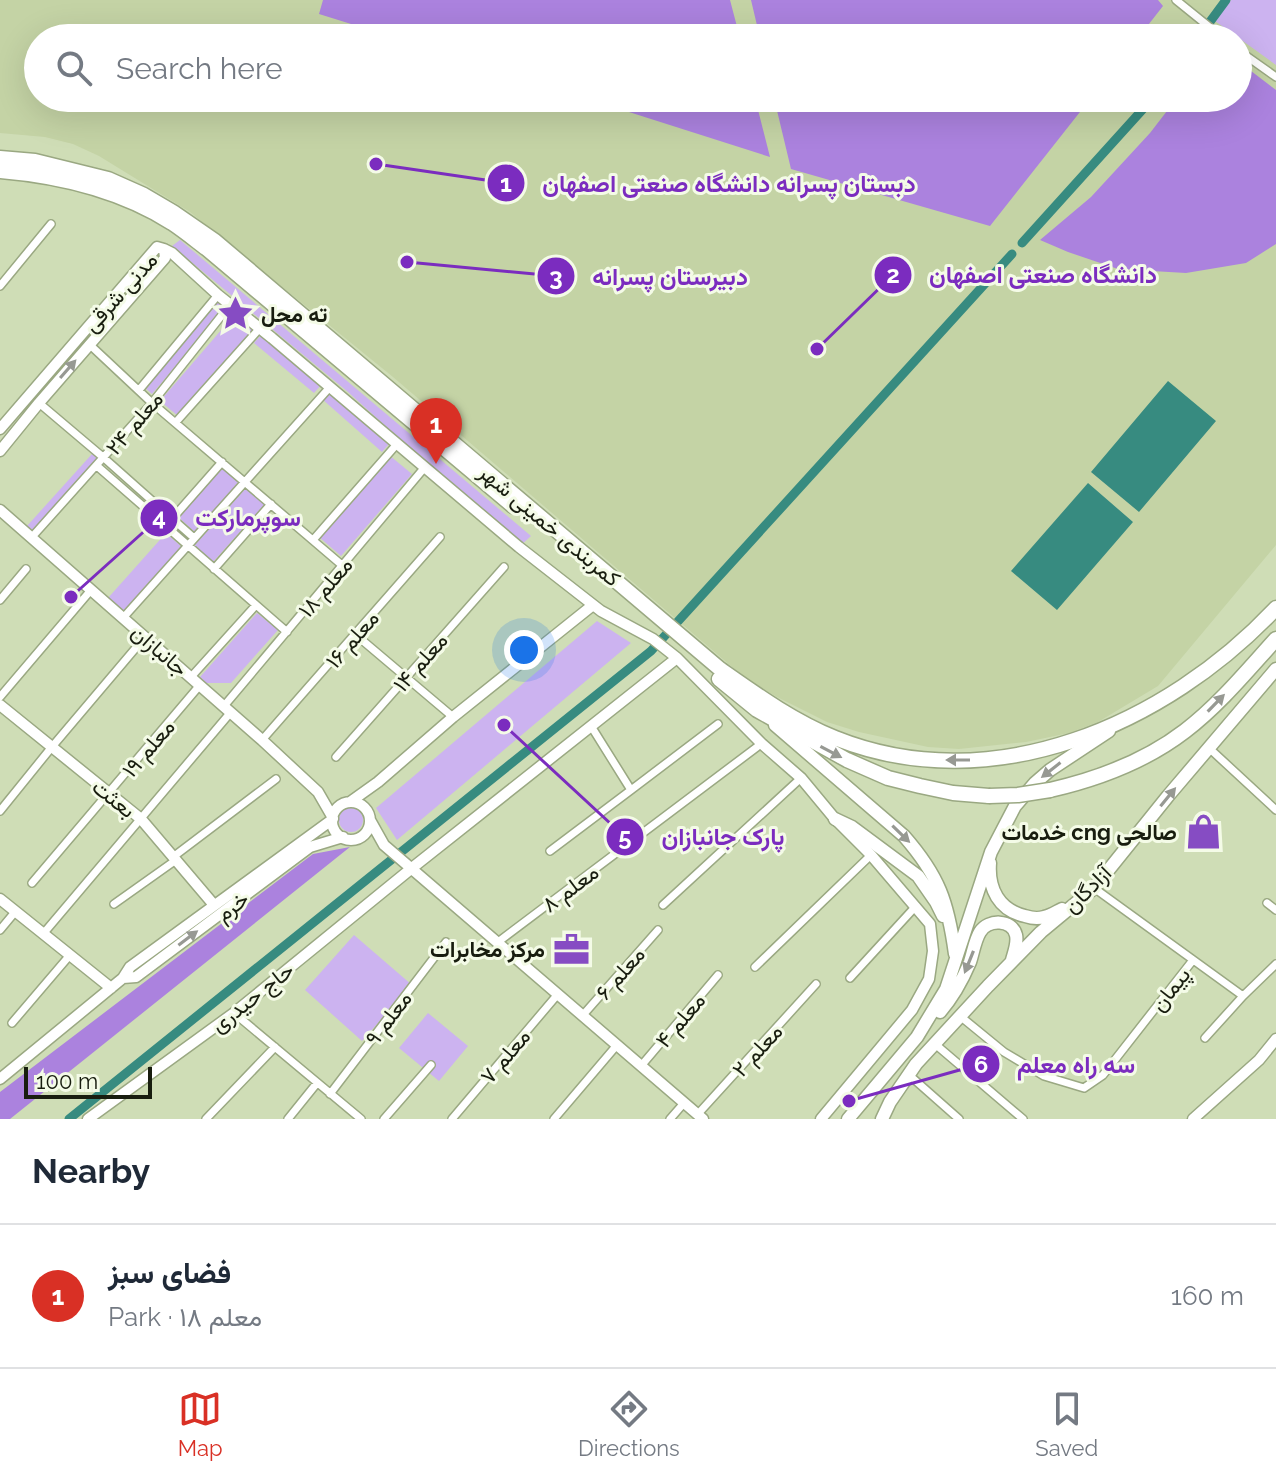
<!DOCTYPE html>
<meta charset="utf-8">
<style>
:root{--surface:#fff;--page:#f6f6f7;--text:#1f2937;--muted:#747a83;--line:#e0e1e3;--accent:#d93025}
body{margin:0;font-family:Raleway,Vazirmatn,sans-serif;background:var(--page);color:var(--text)}
.scale{position:absolute;left:24px;bottom:20px;width:128px;box-sizing:border-box;padding-left:8px;border:4px solid #181d0f;border-top:0;font-size:22px;line-height:28px;white-space:nowrap;color:#181d0f;-webkit-text-stroke:6px #f4fbe7;paint-order:stroke}
.you{position:absolute;left:524px;top:650px;width:28px;height:28px;margin:-20px;border:6px solid #fff;border-radius:50%;background:#1a73e8;box-shadow:0 0 0 12px #1a73e833}
.badge{display:grid;place-items:center;width:52px;height:52px;border-radius:50%;background:var(--accent);color:#fff;font-size:26px;font-weight:700}
.pin{position:absolute;translate:-50% -66px;filter:drop-shadow(0 2px 4px #0008)}
.pin::after{content:'';position:absolute;top:42px;width:28px;height:24px;background:inherit;clip-path:polygon(0 0,100% 0,50% 100%)}
.list{margin:0;padding:0;list-style:none}
h2{display:flex;justify-content:space-between;align-items:center;height:104px;margin:0;padding:0 32px;font-size:34px}
h2 small{font-size:26px;font-weight:400;color:var(--muted)}
.list li{display:grid;grid-template-columns:52px 1fr auto;gap:24px;align-items:center;box-sizing:border-box;height:144px;padding:0 32px;border-top:2px solid var(--line)}
.list b{display:block;font-size:30px;white-space:nowrap}
.list p{margin:0;font-size:26px;white-space:nowrap;color:var(--muted)}
.list em{font-size:26px;font-style:normal;color:var(--muted)}
.icon{flex:none;width:44px;height:44px;fill:none;stroke:currentColor;stroke-width:2;stroke-linecap:round;stroke-linejoin:round}
.map{position:relative;flex:none;width:1276px;height:1119px;overflow:hidden}
.search{position:absolute;background:var(--surface);box-shadow:0 8px 32px #0002;left:24px;right:24px;top:24px;height:88px;display:flex;align-items:center;gap:20px;box-sizing:border-box;padding:0 28px;border-radius:44px;color:var(--muted);font-size:30px}
.sheet{height:248px;background:var(--surface)}
nav{display:flex;justify-content:space-around;align-items:center;box-sizing:border-box;height:112px;border-top:2px solid var(--line);background:var(--surface);font-size:22px;color:var(--muted)}
nav a{display:grid;justify-items:center;gap:4px}
nav .on{color:var(--accent)}
.map>svg:first-child{display:block}
.built{fill:#c4d3a5;fill-rule:evenodd}
.green{fill:#ccb3f0}
.forest{fill:#ab82de}
.water{fill:#378b80}
.lines{fill:none;stroke-linecap:round;stroke-linejoin:round}
.canal{stroke:#378b80;stroke-width:9}
.street-casing{stroke:#9aa882;stroke-width:10}
.secondary-casing{stroke:#9aa882;stroke-width:13}
.primary-casing{stroke:#9aa882;stroke-width:15}
.highway-casing{stroke:#9aa882;stroke-width:17}
.street{stroke:#fff;stroke-width:7}
.secondary{stroke:#fff;stroke-width:10}
.primary{stroke:#fff;stroke-width:12}
.highway{stroke:#fff;stroke-width:14}
.highway-bridge-casing{stroke:#9aa882;stroke-width:17;stroke-linecap:butt}
.highway-bridge{stroke:#fff;stroke-width:14}
.oneway{fill:#979993}
.labels{text-anchor:middle;stroke-width:6;stroke-linejoin:round;paint-order:stroke}
.street-label{font-size:22px;fill:#181d0f;stroke:#f4fbe7}
.poi-label{font-size:22px;font-weight:bold;fill:#181d0f;stroke:#f4fbe7;text-anchor:end}
.leader{fill:none;stroke:#7b2cbf;stroke-width:3}
.callout-dot{fill:#7b2cbf;stroke:#f4fbe7;stroke-width:3}
.mark-label{font-size:24px;text-anchor:middle;font-weight:bold;fill:#fff}
.callout-label{font-size:24px;text-anchor:middle;font-weight:bold;fill:#7b2cbf;stroke:#f4fbe7;stroke-width:6;stroke-linejoin:round;paint-order:stroke}
</style>
<div class="map">
<svg width="1276" height="1119" viewBox="0 0 1276 1119">
<rect width="100%" height="100%" fill="#cfddb6"/>
<path class="built" d="M0 0H1276V545L1158 686 1098 722 1069 733 1026 742 959 749 928 747 859 732 827 722 777 697 745 678 393 377 190 212 99 156 73 144 45 137 0 133ZM38 38H1238V98H38Z"/>
<path class="green" d="M1231 0H1276V65L1215 21Z
M180 240 531 536 519 547 348 392 172 246Z
M219 299 227 306 152 394 144 387Z
M235 314 253 329 178 416 160 401Z
M261 335 321 385 314 393 254 343Z
M329 391 389 444 382 452 322 399Z
M92 454 98 459 34 531 27 526Z
M389 455 412 474 341 556 319 537Z
M223 466 240 481 195 532 178 517Z
M246 488 265 504 213 562 194 546Z
M166 533 183 548 125 613 108 598Z
M257 613 278 630 231 683H206L200 677Z
M597 621 631 643 397 840 376 808Z
M339 820a12 12 0 1 1 24 0a12 12 0 1 1-24 0Z
M354 935 412 985 362 1041 305 990Z
M428 1013 468 1046 439 1081 399 1048Z"/>
<path class="forest" d="M323 0H730L740 38H396L319 14Z
M751 0H1158L1163 6 1138 38H760Z
M1238 61 1276 90V244L1246 263 1186 273 1118 269 1068 252 1040 240 1091 197 1150 133 1177 98H1238Z
M585 98H755L770 157Z
M774 98H1091L990 226 791 169Z
M350 847 10 1119H0V1092L313 854Z"/>
<path class="water" d="M1168 381 1216 421 1139 512 1091 472Z
M1088 483 1133 522 1057 610 1011 571Z"/>
<g class="lines">
<path class="canal" d="M1198 38 1226 0
M1022 243 1153 98
M69 1119 651 651 1012 254"/>
<defs>
<path id="street" d="M1176 0 1223 38
M1238 50 1276 77
M0 286 51 224
M89 344 152 403 343 566
M139 390 218 295
M39 403 104 458 194 538
M176 422 260 328
M97 466 287 632
M171 520 222 462
M32 537 152 403 230 305
M313 540 397 444
M214 569 271 504
M0 600 26 569
M123 618 330 387
M356 635 453 717
M191 677 256 605
M0 697 91 590
M224 706 425 467
M262 740 440 537
M1209 748 1276 810
M336 757 504 567
M631 790 718 724
M0 811 51 748 145 637
M550 851 631 790 591 726
M173 857 276 779
M32 883 200 685
M1094 888 1243 996
M1267 903 1276 910
M114 904 176 860
M663 905 801 778
M0 930 15 912
M43 934 231 712
M498 942 757 747
M755 967 871 855
M850 978 916 906
M234 1013 361 1119
M583 1015 658 930
M960 1016 1004 1052 1044 1076 1084 1088 1103 1075 1193 960
M12 1023 70 955
M1205 1038 1243 996 1276 964
M935 1044 1023 1119
M641 1066 718 975
M908 1074 959 1119
M330 1094 446 942
M697 1115 816 984
M206 1119 275 1047
M288 1119 317 1083
M384 1119 431 1065
M452 1119 558 994
M554 1119 617 1045
M670 1119 684 1103"/>
<path id="secondary" d="M164 249 172 253 218 295 272 338 519 547 601 611 653 639 677 658 762 744 801 778 835 819 871 855 930 924 933 951 929 979 912 1010 821 1119
M0 429 157 247 164 249 165 258 39 403 0 451
M0 510 262 740 318 792 333 818
M0 705 141 819 214 905
M350 802 378 782 453 717 593 605
M332 821a19 19 0 1 1 38 0a19 19 0 1 1-38 0Z
M370 820 384 845 703 1119
M0 899 111 988
M123 978 136 977 310 847 343 837
M0 1079 123 978 130 967 333 819
M88 1119 234 1013 412 868 677 658
M1193 1119 1259 1060 1276 1039"/>
<path id="primary" d="M775 725 904 836C939 876 948 902 955 954
M835 819 852 827 918 876 936 902 943 916
M990 863C988 889 999 910 1025 916 1031 918 1038 919 1044 917 1050 916 1056 912 1062 909
M940 1012C953 997 962 981 970 962 973 953 975 940 980 932 988 919 1012 919 1016 935 1018 943 1014 952 1012 960
M848 1119 917 1037 946 989 991 852 1015 806 1035 783 1050 770 1109 731
M882 1119 890 1102 916 1064 988 986 1041 932 1094 888 1168 796 1276 669"/>
<path id="highway" d="M0 158 35 161 108 179 144 195 173 212 215 241 720 669C757 695 793 721 835 738 992 801 1166 725 1276 608
M0 171C60 176 120 190 172 223 184 231 195 240 207 249L513 506
M719 679 757 710 847 760 888 778 920 786 953 793 989 796
M1050 790C1098 779 1146 761 1185 731 1219 705 1247 671 1276 639"/>
</defs>
<use href="#street" class="street-casing"/>
<use href="#secondary" class="secondary-casing"/>
<use href="#primary" class="primary-casing"/>
<use href="#highway" class="highway-casing"/>
<use href="#street" class="street"/>
<use href="#secondary" class="secondary"/>
<use href="#primary" class="primary"/>
<use href="#highway" class="highway"/>
<defs>
<path id="highway-bridge" d="M989 796 1018 795 1050 790"/>
</defs>
<use href="#highway-bridge" class="highway-bridge-casing"/>
<use href="#highway-bridge" class="highway-bridge"/>
</g>
<defs><path id="oneway-solid" d="M-6-.8H1V-3.2L6.5 0L1 3.2V.8H-6Z" transform="scale(2)"/></defs>
<g class="oneway">
<use href="#oneway-solid" transform="translate(68 369) rotate(-49)"/>
<use href="#oneway-solid" transform="translate(1216 703) rotate(-46)"/>
<use href="#oneway-solid" transform="translate(831 752) rotate(28)"/>
<use href="#oneway-solid" transform="translate(958 760) rotate(180)"/>
<use href="#oneway-solid" transform="translate(1051 770) rotate(142)"/>
<use href="#oneway-solid" transform="translate(1168 797) rotate(-51)"/>
<use href="#oneway-solid" transform="translate(901 834) rotate(44)"/>
<use href="#oneway-solid" transform="translate(188 938) rotate(-37)"/>
<use href="#oneway-solid" transform="translate(969 962) rotate(112)"/>
</g>
<defs>
<symbol id="sight-bare" viewBox="-9 -9 18 18"><path d="M0-6L1.8-2.2L6-1.7L2.9 1.2L3.7 5.4L0 3.3L-3.7 5.4L-2.9 1.2L-6-1.7L-1.8-2.2Z" fill="#864cc3" stroke="#f4fbe7" stroke-width="2.5" paint-order="stroke"/></symbol>
<symbol id="shop-bare" viewBox="-9 -9 18 18"><path d="M-5-2.5h2.3a2.7 3.5 0 0 1 5.4 0H5L5.5 6h-11ZM-1.5-2.5h3a1.5 2.3 0 0 0-3 0Z" fill="#864cc3" stroke="#f4fbe7" stroke-width="2.5" paint-order="stroke"/></symbol>
<symbol id="office-bare" viewBox="-9 -9 18 18"><path d="M-6-3h4V-5.5h4V-3h4V5H-6ZM-1-4.5V-3h2v-1.5ZM-6 0V1H6V0Z" fill="#864cc3" stroke="#f4fbe7" stroke-width="2.5" paint-order="stroke"/></symbol>
</defs>
<g fill-rule="evenodd">
<use href="#sight-bare" x="210" y="288" width="51" height="51"/>
<use href="#shop-bare" x="1178" y="806" width="51" height="51"/>
<use href="#office-bare" x="546" y="924" width="51" height="51"/>
</g>
<g class="labels">
<g class="street-label">
<text transform="translate(120 292) rotate(-48)" y="8">مدنی شرقی</text>
<text transform="translate(134 423) rotate(-50)" y="8">معلم ۲۴</text>
<text transform="translate(550 525) rotate(40)" y="8">کمربندی خمینی شهر</text>
<text transform="translate(325 587) rotate(-50)" y="8">معلم ۱۸</text>
<text transform="translate(352 639) rotate(-49)" y="8">معلم ۱۶</text>
<text transform="translate(160 650) rotate(41)" y="8">جانبازان</text>
<text transform="translate(420 662) rotate(-49)" y="8">معلم ۱۴</text>
<text transform="translate(148 748) rotate(-50)" y="8">معلم ۱۹</text>
<text transform="translate(114 798) rotate(38)" y="8">بعثت</text>
<text transform="translate(570 888) rotate(-37)" y="8">معلم ۸</text>
<text transform="translate(1087 889) rotate(-45)" y="8">آزادگان</text>
<text transform="translate(232 906) rotate(-37)" y="8">خرم</text>
<text transform="translate(620 973) rotate(-49)" y="8">معلم ۶</text>
<text transform="translate(1170 989) rotate(-52)" y="8">پیمان</text>
<text transform="translate(252 997) rotate(-38)" y="8">حاج حیدری</text>
<text transform="translate(388 1018) rotate(-53)" y="8">معلم ۹</text>
<text transform="translate(680 1020) rotate(-50)" y="8">معلم ۴</text>
<text transform="translate(757 1050) rotate(-48)" y="8">معلم ۲</text>
<text transform="translate(505 1056) rotate(-50)" y="8">معلم ۷</text>
</g>
<g class="poi-label">
<text x="261" y="322" text-anchor="start">ته محل</text>
<text x="1177" y="840">خدمات cng صالحی</text>
<text x="545" y="957">مرکز مخابرات</text>
</g>
</g>
<path class="leader" d="M376 164L506 183M817 349L893 275M407 262L556 276M71 597L159 518M504 725L625 837M849 1101L981 1064"/>
<g class="callout-dot">
<circle cx="376" cy="164" r="8"/>
<circle cx="817" cy="349" r="8"/>
<circle cx="407" cy="262" r="8"/>
<circle cx="71" cy="597" r="8"/>
<circle cx="504" cy="725" r="8"/>
<circle cx="849" cy="1101" r="8"/>
<circle cx="506" cy="183" r="20"/>
<circle cx="893" cy="275" r="20"/>
<circle cx="556" cy="276" r="20"/>
<circle cx="159" cy="518" r="20"/>
<circle cx="625" cy="837" r="20"/>
<circle cx="981" cy="1064" r="20"/>
</g>
<g class="mark-label">
<text x="506" y="192">1</text>
<text x="893" y="283">2</text>
<text x="556" y="285">3</text>
<text x="159" y="526">4</text>
<text x="625" y="845">5</text>
<text x="981" y="1073">6</text>
</g>
<g class="callout-label">
<text x="729" y="192">دبستان پسرانه دانشگاه صنعتی اصفهان</text>
<text x="1043" y="283">دانشگاه صنعتی اصفهان</text>
<text x="670" y="285">دبیرستان پسرانه</text>
<text x="248" y="526">سوپرمارکت</text>
<text x="723" y="845">پارک جانبازان</text>
<text x="1076" y="1073">سه راه معلم</text>
</g>
</svg>
<div class="scale">100 m</div>
<div class="you"></div>
<div class="pin badge" style="left:436px;top:464px">1</div>
<div class="search"><svg class="icon" aria-label="search" viewBox="0 0 24 24"><circle cx="10" cy="10" r="6"/><path d="M15 15l6 6"/></svg>Search here</div>
</div>
<section class="sheet">
<h2>Nearby<small></small></h2>
<ul class="list">
<li><span class="badge">1</span><div><b>فضای سبز</b><p>Park · معلم ۱۸</p></div><em>160 m</em></li>
</ul>
</section>
<nav>
<a class="on"><svg class="icon" aria-label="map" viewBox="0 0 24 24"><path d="M3 6l6-2 6 2 6-2v14l-6 2-6-2-6 2zM9 4v14M15 6v14"/></svg>Map</a>
<a><svg class="icon" aria-label="directions" viewBox="0 0 24 24"><path d="M12 3l9 9-9 9-9-9zM9 14v-3h6M13 9l2 2-2 2"/></svg>Directions</a>
<a><svg class="icon" aria-label="saved" viewBox="0 0 24 24"><path d="M7 4h10v16l-5-4-5 4z"/></svg>Saved</a>
</nav>
